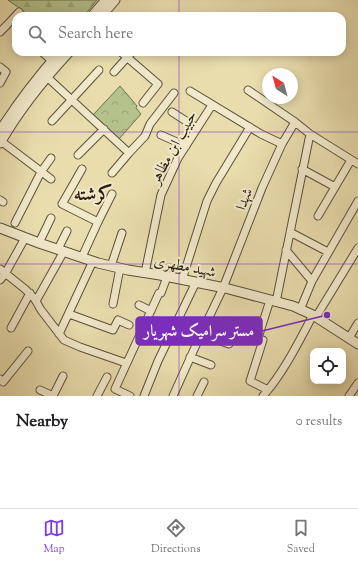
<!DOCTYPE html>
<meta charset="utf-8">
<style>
:root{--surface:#fff;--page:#f6f6f6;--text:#202124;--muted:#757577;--line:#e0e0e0;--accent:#7c3aed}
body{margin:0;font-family:"Sorts Mill Goudy",Amiri,serif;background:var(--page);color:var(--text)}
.controls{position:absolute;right:12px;bottom:12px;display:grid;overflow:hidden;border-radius:8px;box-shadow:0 2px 10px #0003}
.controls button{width:36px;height:36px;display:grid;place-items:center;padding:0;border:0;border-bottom:1px solid var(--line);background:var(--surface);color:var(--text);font:20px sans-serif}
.compass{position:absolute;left:262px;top:68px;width:36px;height:36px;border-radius:50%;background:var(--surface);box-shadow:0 2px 10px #0003;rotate:324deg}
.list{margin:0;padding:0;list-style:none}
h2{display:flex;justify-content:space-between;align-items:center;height:52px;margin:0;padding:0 16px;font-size:17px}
h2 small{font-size:13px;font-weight:400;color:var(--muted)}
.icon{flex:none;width:22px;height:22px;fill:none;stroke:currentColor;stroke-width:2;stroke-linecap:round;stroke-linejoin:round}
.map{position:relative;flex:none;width:358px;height:396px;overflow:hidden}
.search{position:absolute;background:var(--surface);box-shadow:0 2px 10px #0003;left:12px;right:12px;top:12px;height:44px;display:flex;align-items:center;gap:10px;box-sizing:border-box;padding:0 14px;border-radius:12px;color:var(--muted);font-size:15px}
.sheet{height:112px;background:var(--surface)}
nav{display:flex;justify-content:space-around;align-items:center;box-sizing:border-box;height:56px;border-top:1px solid var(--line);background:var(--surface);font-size:11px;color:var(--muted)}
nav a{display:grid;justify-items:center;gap:2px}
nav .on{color:var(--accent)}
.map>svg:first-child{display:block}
.forest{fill:url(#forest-firs);stroke:#6f7150}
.park{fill:url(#park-crowns);stroke:#6f7150}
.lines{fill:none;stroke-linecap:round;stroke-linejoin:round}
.minor-casing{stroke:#5a4f3a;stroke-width:9}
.tertiary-casing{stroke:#5a4f3a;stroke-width:11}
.minor{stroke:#f1e9ca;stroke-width:7}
.tertiary{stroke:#f1e9ca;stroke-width:9}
.grid{fill:none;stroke:#7b2cbf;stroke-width:1;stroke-opacity:0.55}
.labels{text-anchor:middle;stroke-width:4;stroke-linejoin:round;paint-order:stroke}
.street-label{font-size:15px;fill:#2a2013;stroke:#f1e9ca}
.district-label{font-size:19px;font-weight:bold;fill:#2a2013;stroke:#f1e9ca}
.leader{fill:none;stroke:#7b2cbf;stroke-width:1.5}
.callout-dot{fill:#7b2cbf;stroke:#f1e9ca;stroke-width:1.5}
.callout{fill:#7b2cbf;stroke:#7b2cbf;stroke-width:1.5}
.callout-label{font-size:16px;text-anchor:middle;font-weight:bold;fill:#fff}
</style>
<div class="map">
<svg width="358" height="396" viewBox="0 0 358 396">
<defs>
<pattern id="forest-firs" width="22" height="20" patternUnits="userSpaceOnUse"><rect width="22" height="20" fill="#b4c28c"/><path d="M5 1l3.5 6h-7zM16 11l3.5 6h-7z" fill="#9ba678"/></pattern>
<pattern id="park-crowns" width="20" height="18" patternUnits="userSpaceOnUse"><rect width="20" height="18" fill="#b4c28c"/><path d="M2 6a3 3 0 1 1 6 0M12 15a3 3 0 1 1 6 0" fill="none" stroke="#9ba678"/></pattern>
</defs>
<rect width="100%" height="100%" fill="#e9ddae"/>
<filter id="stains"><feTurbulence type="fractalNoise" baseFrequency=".005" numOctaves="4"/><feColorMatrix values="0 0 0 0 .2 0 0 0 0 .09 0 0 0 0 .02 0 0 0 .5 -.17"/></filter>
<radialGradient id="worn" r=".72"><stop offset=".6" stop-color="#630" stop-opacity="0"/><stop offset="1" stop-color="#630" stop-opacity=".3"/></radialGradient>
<path class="forest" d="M8 0H97L84 16H30Z"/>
<path class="park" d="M120 86 137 106 136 108 141 114 119 139 93 115Z"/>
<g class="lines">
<defs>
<path id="minor" d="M0 32 7 25 19 12
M42 52 52 61
M121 52 158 84 143 103
M0 67 6 72 0 83
M114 72 132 52
M47 77 129 153
M248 90 295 122 310 134 358 164
M190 91 261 134 282 144
M172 112 197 128
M52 121 99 70
M161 135 186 146
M1 141 51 179
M78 155 104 129
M82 169 62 204 98 222
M302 169 335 187
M112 173 129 153 145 136 150 124 174 93
M0 200 3 202
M318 216 351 160
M15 223 41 172 51 158
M290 232 328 252
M39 243 51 218
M58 249 67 231
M286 250 312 281
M82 257 98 222 112 194
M111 266 122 233
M0 269 25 289 34 298 41 310 64 340 80 347 126 363
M145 273 161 195 178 158 212 105
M0 280 5 274 25 238
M182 280 207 201 216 183 250 127
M36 301 64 251
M276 302 310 134
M113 304 120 268
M139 305 151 311
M300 310 312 281 358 201
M69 314 113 330 118 320 129 325
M316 317 358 248
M11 328 30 293
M59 334 93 261
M201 334 229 344
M259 335 270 300
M349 338 358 323
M263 340 250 381 268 390
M190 357 211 365
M0 379 3 382 28 351
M40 390 53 396
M53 396 63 376
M97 396 107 377
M130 396 115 389 159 293H161L167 277
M144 396 158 361 196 282
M173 396 201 334 223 288 262 188 282 144 295 122
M197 396 204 382
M263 396C284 372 298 343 313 315
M349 396 358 383"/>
<path id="tertiary" d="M92 16 106 0
M101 16 115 0
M0 131C18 103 38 77 60 52
M0 143C19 110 43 80 69 52
M0 228 39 243 98 263 128 270 160 275 225 288 293 306 313 315 358 344"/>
</defs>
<use href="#minor" class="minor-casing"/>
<use href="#tertiary" class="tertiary-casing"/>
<use href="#minor" class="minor"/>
<use href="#tertiary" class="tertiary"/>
</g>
<path class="grid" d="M179 0V16M179 52V396M0 132H358M0 264H358"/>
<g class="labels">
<g class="street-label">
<text transform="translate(173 147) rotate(-61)" y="5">حبیب ابن مظاهر</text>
<text transform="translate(244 199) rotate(-69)" y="5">شهدا</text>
<text transform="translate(185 266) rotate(11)" y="5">شهید مطهری</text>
</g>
<g class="district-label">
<text x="93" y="200">کرشته</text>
</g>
</g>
<path class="leader" d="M327 315L262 331"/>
<circle class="callout-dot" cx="327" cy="315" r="4"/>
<rect class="callout" x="136" y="317" width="126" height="28" rx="4"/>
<g class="callout-label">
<text x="199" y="336">مستر سرامیک شهریار</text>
</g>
<rect width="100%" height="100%" filter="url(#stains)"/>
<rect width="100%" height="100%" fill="url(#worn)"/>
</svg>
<div class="controls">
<button><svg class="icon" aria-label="locate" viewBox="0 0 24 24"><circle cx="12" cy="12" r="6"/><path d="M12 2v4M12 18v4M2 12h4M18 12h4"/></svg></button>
</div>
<svg class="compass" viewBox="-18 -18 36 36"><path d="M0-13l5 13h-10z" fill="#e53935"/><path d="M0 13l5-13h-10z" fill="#757577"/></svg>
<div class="search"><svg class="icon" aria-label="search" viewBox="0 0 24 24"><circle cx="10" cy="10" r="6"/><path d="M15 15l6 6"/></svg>Search here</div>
</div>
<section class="sheet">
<h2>Nearby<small>0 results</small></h2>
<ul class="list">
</ul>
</section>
<nav>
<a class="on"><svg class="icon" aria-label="map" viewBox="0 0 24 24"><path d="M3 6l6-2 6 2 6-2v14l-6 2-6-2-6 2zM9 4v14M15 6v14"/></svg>Map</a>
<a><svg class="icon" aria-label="directions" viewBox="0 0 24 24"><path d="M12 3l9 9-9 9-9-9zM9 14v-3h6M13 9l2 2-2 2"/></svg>Directions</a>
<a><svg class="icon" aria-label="saved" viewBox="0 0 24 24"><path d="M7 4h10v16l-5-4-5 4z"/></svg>Saved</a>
</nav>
